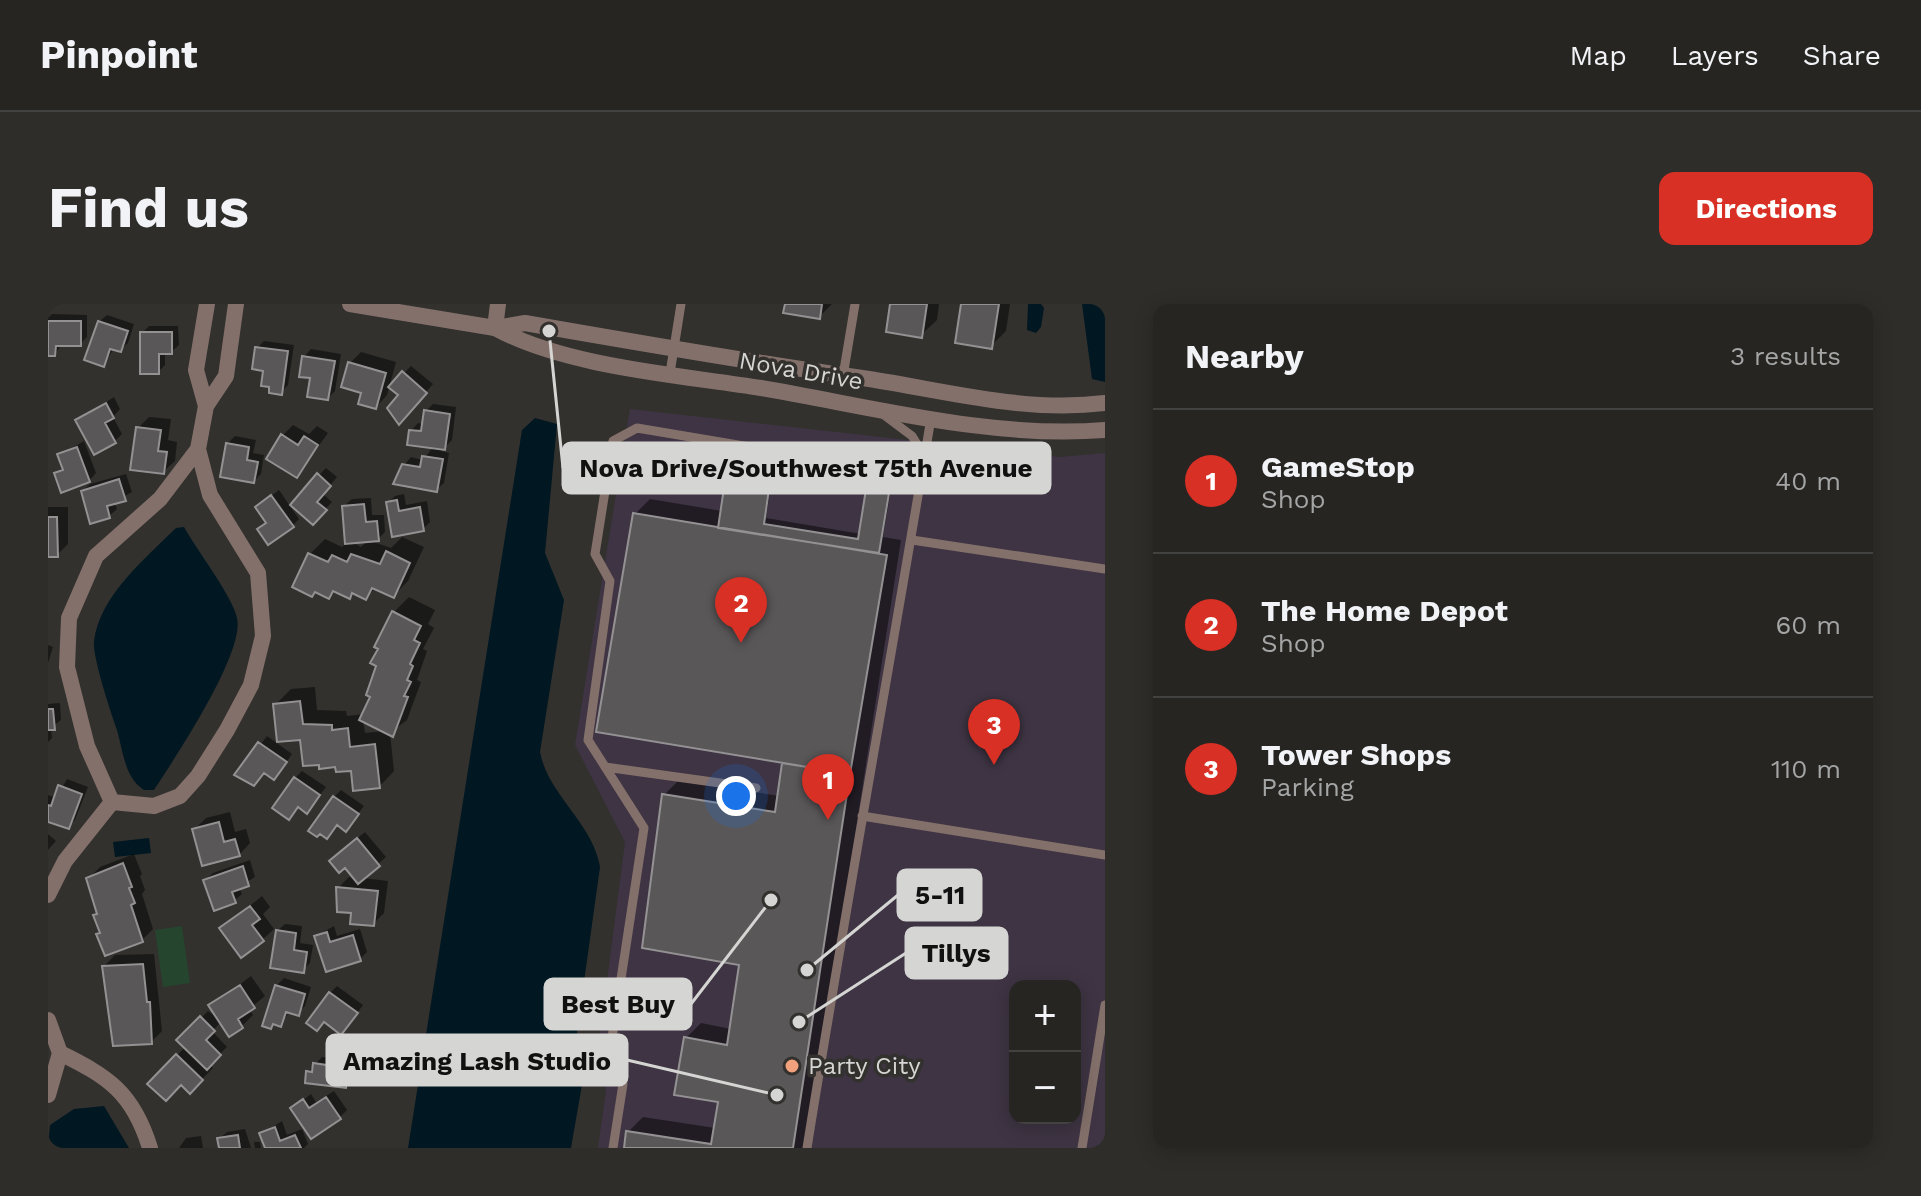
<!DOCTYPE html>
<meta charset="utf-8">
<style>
:root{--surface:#262522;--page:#2e2d2a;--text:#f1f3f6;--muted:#a4a5a5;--line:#424240;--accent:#d93025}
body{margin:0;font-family:"Work Sans",sans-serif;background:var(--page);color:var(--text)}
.controls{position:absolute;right:24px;bottom:24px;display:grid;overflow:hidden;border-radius:16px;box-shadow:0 4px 20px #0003}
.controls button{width:72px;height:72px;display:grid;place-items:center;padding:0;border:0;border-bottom:2px solid var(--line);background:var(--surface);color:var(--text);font:40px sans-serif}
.you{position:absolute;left:688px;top:492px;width:28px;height:28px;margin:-20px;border:6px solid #fff;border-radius:50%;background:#1a73e8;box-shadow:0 0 0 12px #1a73e833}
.badge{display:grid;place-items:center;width:52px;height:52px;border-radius:50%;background:var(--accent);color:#fff;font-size:26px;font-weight:700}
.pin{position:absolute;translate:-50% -66px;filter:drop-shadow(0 2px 4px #0008)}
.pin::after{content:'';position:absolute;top:42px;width:28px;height:24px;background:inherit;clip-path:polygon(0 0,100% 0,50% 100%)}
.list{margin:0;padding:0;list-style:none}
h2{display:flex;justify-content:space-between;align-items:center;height:104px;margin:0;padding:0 32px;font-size:34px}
h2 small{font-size:26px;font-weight:400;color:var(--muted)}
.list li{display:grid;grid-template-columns:52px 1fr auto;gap:24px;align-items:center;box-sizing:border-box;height:144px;padding:0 32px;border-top:2px solid var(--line)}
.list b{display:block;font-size:30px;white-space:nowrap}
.list p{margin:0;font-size:26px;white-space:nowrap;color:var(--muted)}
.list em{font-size:26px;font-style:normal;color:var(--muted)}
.map{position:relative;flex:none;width:1057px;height:844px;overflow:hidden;border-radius:16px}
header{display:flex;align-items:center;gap:48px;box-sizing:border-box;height:112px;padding:0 40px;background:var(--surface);border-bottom:2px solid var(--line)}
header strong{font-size:38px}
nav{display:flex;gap:44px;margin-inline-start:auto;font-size:28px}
.intro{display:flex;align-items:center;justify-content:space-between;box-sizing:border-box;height:192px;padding:0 48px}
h1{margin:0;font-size:56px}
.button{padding:20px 36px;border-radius:16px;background:var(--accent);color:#fff;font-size:28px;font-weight:700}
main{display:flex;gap:48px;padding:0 48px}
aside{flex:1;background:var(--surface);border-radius:16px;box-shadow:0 4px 20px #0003}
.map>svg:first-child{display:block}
.commercial{fill:#3e3443;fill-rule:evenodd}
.green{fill:#26452f}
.water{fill:#011721}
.shadow{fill:#0007;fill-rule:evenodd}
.building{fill:#5a5759;stroke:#949193;stroke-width:2}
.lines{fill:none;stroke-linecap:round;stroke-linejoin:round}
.service{stroke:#84706a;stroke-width:9}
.minor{stroke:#84706a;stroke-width:16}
.tertiary{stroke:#84706a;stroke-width:16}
.poi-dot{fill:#f1a17c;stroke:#32312e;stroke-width:3}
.labels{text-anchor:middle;stroke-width:7;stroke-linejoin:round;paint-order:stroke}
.street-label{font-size:24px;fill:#d5d5d3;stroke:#32312e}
.poi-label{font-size:24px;fill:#d5d5d3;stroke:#32312e;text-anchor:start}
.leader{fill:none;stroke:#d5d5d3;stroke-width:3}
.callout-dot{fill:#d5d5d3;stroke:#32312e;stroke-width:3}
.callout{fill:#d5d5d3;stroke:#d5d5d3;stroke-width:3}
.callout-label{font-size:26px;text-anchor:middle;font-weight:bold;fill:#111}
</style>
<header>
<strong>Pinpoint</strong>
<nav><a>Map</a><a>Layers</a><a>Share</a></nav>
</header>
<div class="intro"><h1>Find us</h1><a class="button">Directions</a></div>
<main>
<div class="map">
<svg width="1057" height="844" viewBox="0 0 1057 844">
<rect width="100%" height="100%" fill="#32312e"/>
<path class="commercial" d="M582 105 1012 153 1057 149V844H550L558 786 552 731 577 538 527 441ZM967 682H1027V814H967Z"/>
<path class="green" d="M134 622 142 679 115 683 107 626Z"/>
<path class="water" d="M980 0H993L996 4 993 23 988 29 979 26Z
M1034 0H1057V78L1044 75Z
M487 114 509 120 497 249 516 296 492 448C500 491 545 519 552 563L529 728 535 775 523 844H360L474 126Z
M136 223C148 245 185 293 189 314 197 349 127 454 106 486H96C76 473 75 446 69 426 63 409 44 352 46 337 52 291 97 255 128 224Z
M101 534 103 549 67 553 65 538Z
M56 802 81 844H0L2 821 26 805Z"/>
<path class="shadow" d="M739 0H784L771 13Z
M844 0H891L889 16 873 31Z
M915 0H962L958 27 943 42Z
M4 10 39 11V33L32 40H14L7 50H0V14Z
M59 11 86 20 80 39 72 46 66 44 56 61 51 18Z
M101 22H130L131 41 123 48H117V61L110 68 94 29Z
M216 37 246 41 240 81 233 88 217 65 209 44Z
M263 45 293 50 287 87 280 94 256 53Z
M313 48 348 58 339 91 328 103 302 59Z
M363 62 385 80 351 118 345 113 356 69Z
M66 93 72 105 65 113 74 130 67 137 30 116Z
M385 100 408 103 404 136 393 147 401 149 396 179 388 186 356 161 363 153 375 156 386 142 363 127 370 119 376 120 378 107Z
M101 113 123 115 120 136 129 138 127 157 115 168 90 124Z
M245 121 261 130 269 122 280 129 249 172 234 132Z
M187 132 208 136 205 149 216 151 213 170 206 177 179 140Z
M36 137 48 169 41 177 8 170 16 162 12 151Z
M685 155 726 161 718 214 813 230 821 180 824 177 844 180 835 233 853 236 758 844H578L580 828 595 813 667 824 672 796 638 734 653 719 683 725 693 659 616 491 631 476 731 492 736 457 587 210 602 195 674 207Z
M278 164 289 173 275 190 284 198 265 218 271 171Z
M78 170 84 188 66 198 69 205 61 212 35 187 42 180Z
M231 186 251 215 244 222 211 225 219 217 209 203Z
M356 190 358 201 379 197 382 218 375 225 340 199 347 192Z
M323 194 324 211H336L337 228 330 235 302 237 313 243 320 236 343 244 354 233 376 243 360 277 345 292 328 284 318 293 306 288 301 293 287 286 281 292 262 250 277 235 294 243 299 238 296 202 304 195Z
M0 203H20V240L9 251H0Z
M361 293 387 306 380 320 386 324 375 345 379 347 369 376 373 378 359 416 342 429 346 467 331 483 304 465 289 461 254 433 228 400 243 385 267 383 269 406 298 407 299 412 316 410 325 392 346 308ZM315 416 336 427 317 429Z
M0 341 5 343 0 359Z
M12 399 13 416 3 424 4 434 0 438V400Z
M219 432 244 450 233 466 189 471Z
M254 467 278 483 259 507 251 501 241 513 247 474Z
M19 475 40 483 27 516 20 523 0 515V491L8 494Z
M293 486 316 502 298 525 290 520 279 533 286 493Z
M182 508 187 528 198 525 202 539 191 551 147 525 158 514Z
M317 528 338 553 314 574 340 577 336 609 325 620 306 608 290 584 301 573H308L290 550Z
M0 530 8 537 0 546Z
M86 550 94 570 92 572 97 586 94 590 105 625 94 636 54 628 41 574 52 563Z
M202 556 207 573 191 583 194 590 186 597 157 576 165 569Z
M214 592 222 603 215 610 226 625 214 636 174 624Z
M237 620 254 622 252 639 265 641 262 659 255 666 229 627Z
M286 622 289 632 312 625 319 648 312 655 268 632Z
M106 650 114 727 103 738 56 662 67 651Z
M203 672 217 692 201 705 205 711 194 722 182 730 173 718 164 727 179 743 161 760 165 764 142 787 134 779 102 780 138 742 131 736 160 707 172 716 163 702Z
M236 674 263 683 257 702 250 709 242 707 232 721 216 720 228 682Z
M289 682 315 701 300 721 282 689Z
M290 743 308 745 305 774 297 782 260 768 274 753 282 754Z
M286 787 299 806 291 814 245 804 263 790 268 798Z
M234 817 239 831 254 825 260 840 256 844H219L213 830Z
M197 825 203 844H173L171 835 179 828Z
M153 832 155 844H131L138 834Z
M206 838H212L213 844H207Z"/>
<path class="building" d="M737 0H774L772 15 735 9Z
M842 0H879L874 34 838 28Z
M913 0H951L944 45 907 39Z
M0 17H33V42H8L7 52H0Z
M50 17 80 27 73 48 62 45 56 63 36 56Z
M92 28H124V50H111V70H92Z
M207 43 240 47 234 91 221 89V83L213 82 215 67 204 65Z
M254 52 287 57 280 96 259 93 262 74 251 73Z
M300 58 338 69 328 105 310 100 313 89 293 83Z
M354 67 379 89 351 121 339 104 350 91 340 83Z
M58 99 66 114 57 119 68 139 46 151 27 116Z
M376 106 402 110 397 146 359 141 361 126 373 127Z
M88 123 113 126 110 147 119 148 116 170 82 166Z
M233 130 250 141 256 132 270 141 249 174 218 155Z
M178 139 201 143 199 156 210 158 206 179 172 173Z
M29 143 42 178 13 189 6 169 15 166 9 150Z
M374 152 395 155 389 188 345 180 354 160 372 163Z
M680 157 724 164 716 220 810 235 819 179 842 183 831 249 670 224Z
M269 169 283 182 269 198 279 206 265 221 242 201Z
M71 175 78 197 59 202 62 214 42 220 33 187Z
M223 191 246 223 220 241 209 225 218 219 207 203Z
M349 196 351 207 372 203 376 227 344 233 338 198Z
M316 200 318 218 329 217 331 237 297 240 294 202Z
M585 209 839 251 802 470 548 428Z
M0 213H9L10 253H0Z
M338 247 362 259 346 294 324 284 318 296 304 289 302 295 285 287 281 295 267 288 264 293 244 283 260 249 280 258 284 251 299 258 303 250 332 260Z
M344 307 373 322 366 336 372 339 362 360 365 362 359 376 363 378 356 392 360 393 345 433 311 416 322 393 318 391 328 362 322 359 330 345 326 343Z
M252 397 255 420 284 421V426L300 424 302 443 327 440 332 484 305 487 303 467 288 468 287 463 271 465V461L255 462 252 436 229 438 225 400Z
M0 405H5L7 426H0Z
M210 438 239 458 226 476 216 469 206 482 186 471Z
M734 459 802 470 745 844H576L578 827 663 840 670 798 626 791 636 733 679 741 691 661 594 644 614 490 727 508Z
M246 473 272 491 259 510 250 503 241 516 224 504Z
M10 481 34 490 21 525 0 518V501L3 502Z
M285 492 311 510 298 528 289 521 279 535 272 530 269 533 260 527Z
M171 518 176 538 187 535 192 552 154 562 144 525Z
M309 534 332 562 310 580 297 564 291 569 281 557Z
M75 559 84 583 81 584 87 599 83 601 95 638 57 652 48 630 52 629 45 611 49 610 38 574Z
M195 562 201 582 184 588 188 599 166 607 155 576Z
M288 583 330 587 326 622 302 620 303 609 289 608Z
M202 602 212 615 204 621 216 637 193 654 171 624Z
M228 626 248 629 246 646 259 648 256 669 222 664Z
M279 628 282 638 305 631 313 657 278 668 266 632Z
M95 660 99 698H102L104 740 65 742 54 662Z
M192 681 207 704 190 715 195 724 181 733 160 701Z
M227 681 257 690 251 712 238 708 233 723 225 720 223 725 214 722Z
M281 688 310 709 293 731 276 718 269 727 258 719Z
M152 712 167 727 158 736 173 751 159 766 128 736Z
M281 749 302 752 298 784 257 779 258 767 264 768 265 759 279 761Z
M128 750 155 776 142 790 133 781 118 797 99 780Z
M278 793 293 815 263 835 242 804 255 795 261 804Z
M227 823 232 837 247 831 253 844H217L211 829Z
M190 831 192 844H171L169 834Z"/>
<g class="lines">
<path class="service" d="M622 69 633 0
M795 72 807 0
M836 111 864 132 877 153
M864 236 1057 265
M557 463 708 484
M814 512 1057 551
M565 844 575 780 564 734 596 524 540 436 562 277 547 250 565 137 589 124 874 172
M759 844C798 600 843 357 883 114
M1034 844 1057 701"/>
<path class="minor" d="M447 24 450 0
M158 102 148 66 159 0
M150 145 112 195 48 252 21 314 19 363 39 442 64 498 106 502 132 492 150 472 179 426 203 381 215 332 210 269 162 191 150 145 158 102 178 72 188 0
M0 591 17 557 64 498
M0 716 12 749
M0 791 12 749C61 773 85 789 102 844"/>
<path class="tertiary" d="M302 0 447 24 477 19C591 39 706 59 821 75 899 87 978 109 1057 99
M447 24C518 63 632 71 713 84 825 103 943 135 1057 126"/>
</g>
<circle class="poi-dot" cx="744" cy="762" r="8"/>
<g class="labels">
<g class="street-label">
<text transform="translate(753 67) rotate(10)" y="8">Nova Drive</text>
</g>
<g class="poi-label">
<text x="760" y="770">Party City</text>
</g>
</g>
<path class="leader" d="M501 27L515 164M759 666L850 591M751 718L858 649M723 596L643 700M729 791L579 756"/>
<g class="callout-dot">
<circle cx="501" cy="27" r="8"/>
<circle cx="759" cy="666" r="8"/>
<circle cx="751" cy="718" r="8"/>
<circle cx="723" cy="596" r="8"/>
<circle cx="729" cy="791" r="8"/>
</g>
<g class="callout">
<rect x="515" y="139" width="487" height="50" rx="8"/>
<rect x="850" y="566" width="83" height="50" rx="8"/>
<rect x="858" y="624" width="101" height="50" rx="8"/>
<rect x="497" y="675" width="146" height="50" rx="8"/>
<rect x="279" y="731" width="300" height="50" rx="8"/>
</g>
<g class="callout-label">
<text x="758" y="173">Nova Drive/Southwest 75th Avenue</text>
<text x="892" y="600">5-11</text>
<text x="908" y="658">Tillys</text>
<text x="570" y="709">Best Buy</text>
<text x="429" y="766">Amazing Lash Studio</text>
</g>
</svg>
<div class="controls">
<button>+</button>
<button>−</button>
</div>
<div class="you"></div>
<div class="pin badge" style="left:780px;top:516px">1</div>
<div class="pin badge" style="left:693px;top:339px">2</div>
<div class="pin badge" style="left:946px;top:461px">3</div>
</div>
<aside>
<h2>Nearby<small>3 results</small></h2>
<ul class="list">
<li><span class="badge">1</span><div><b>GameStop</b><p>Shop</p></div><em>40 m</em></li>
<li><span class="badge">2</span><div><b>The Home Depot</b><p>Shop</p></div><em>60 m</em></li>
<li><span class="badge">3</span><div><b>Tower Shops</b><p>Parking</p></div><em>110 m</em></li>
</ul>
</aside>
</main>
